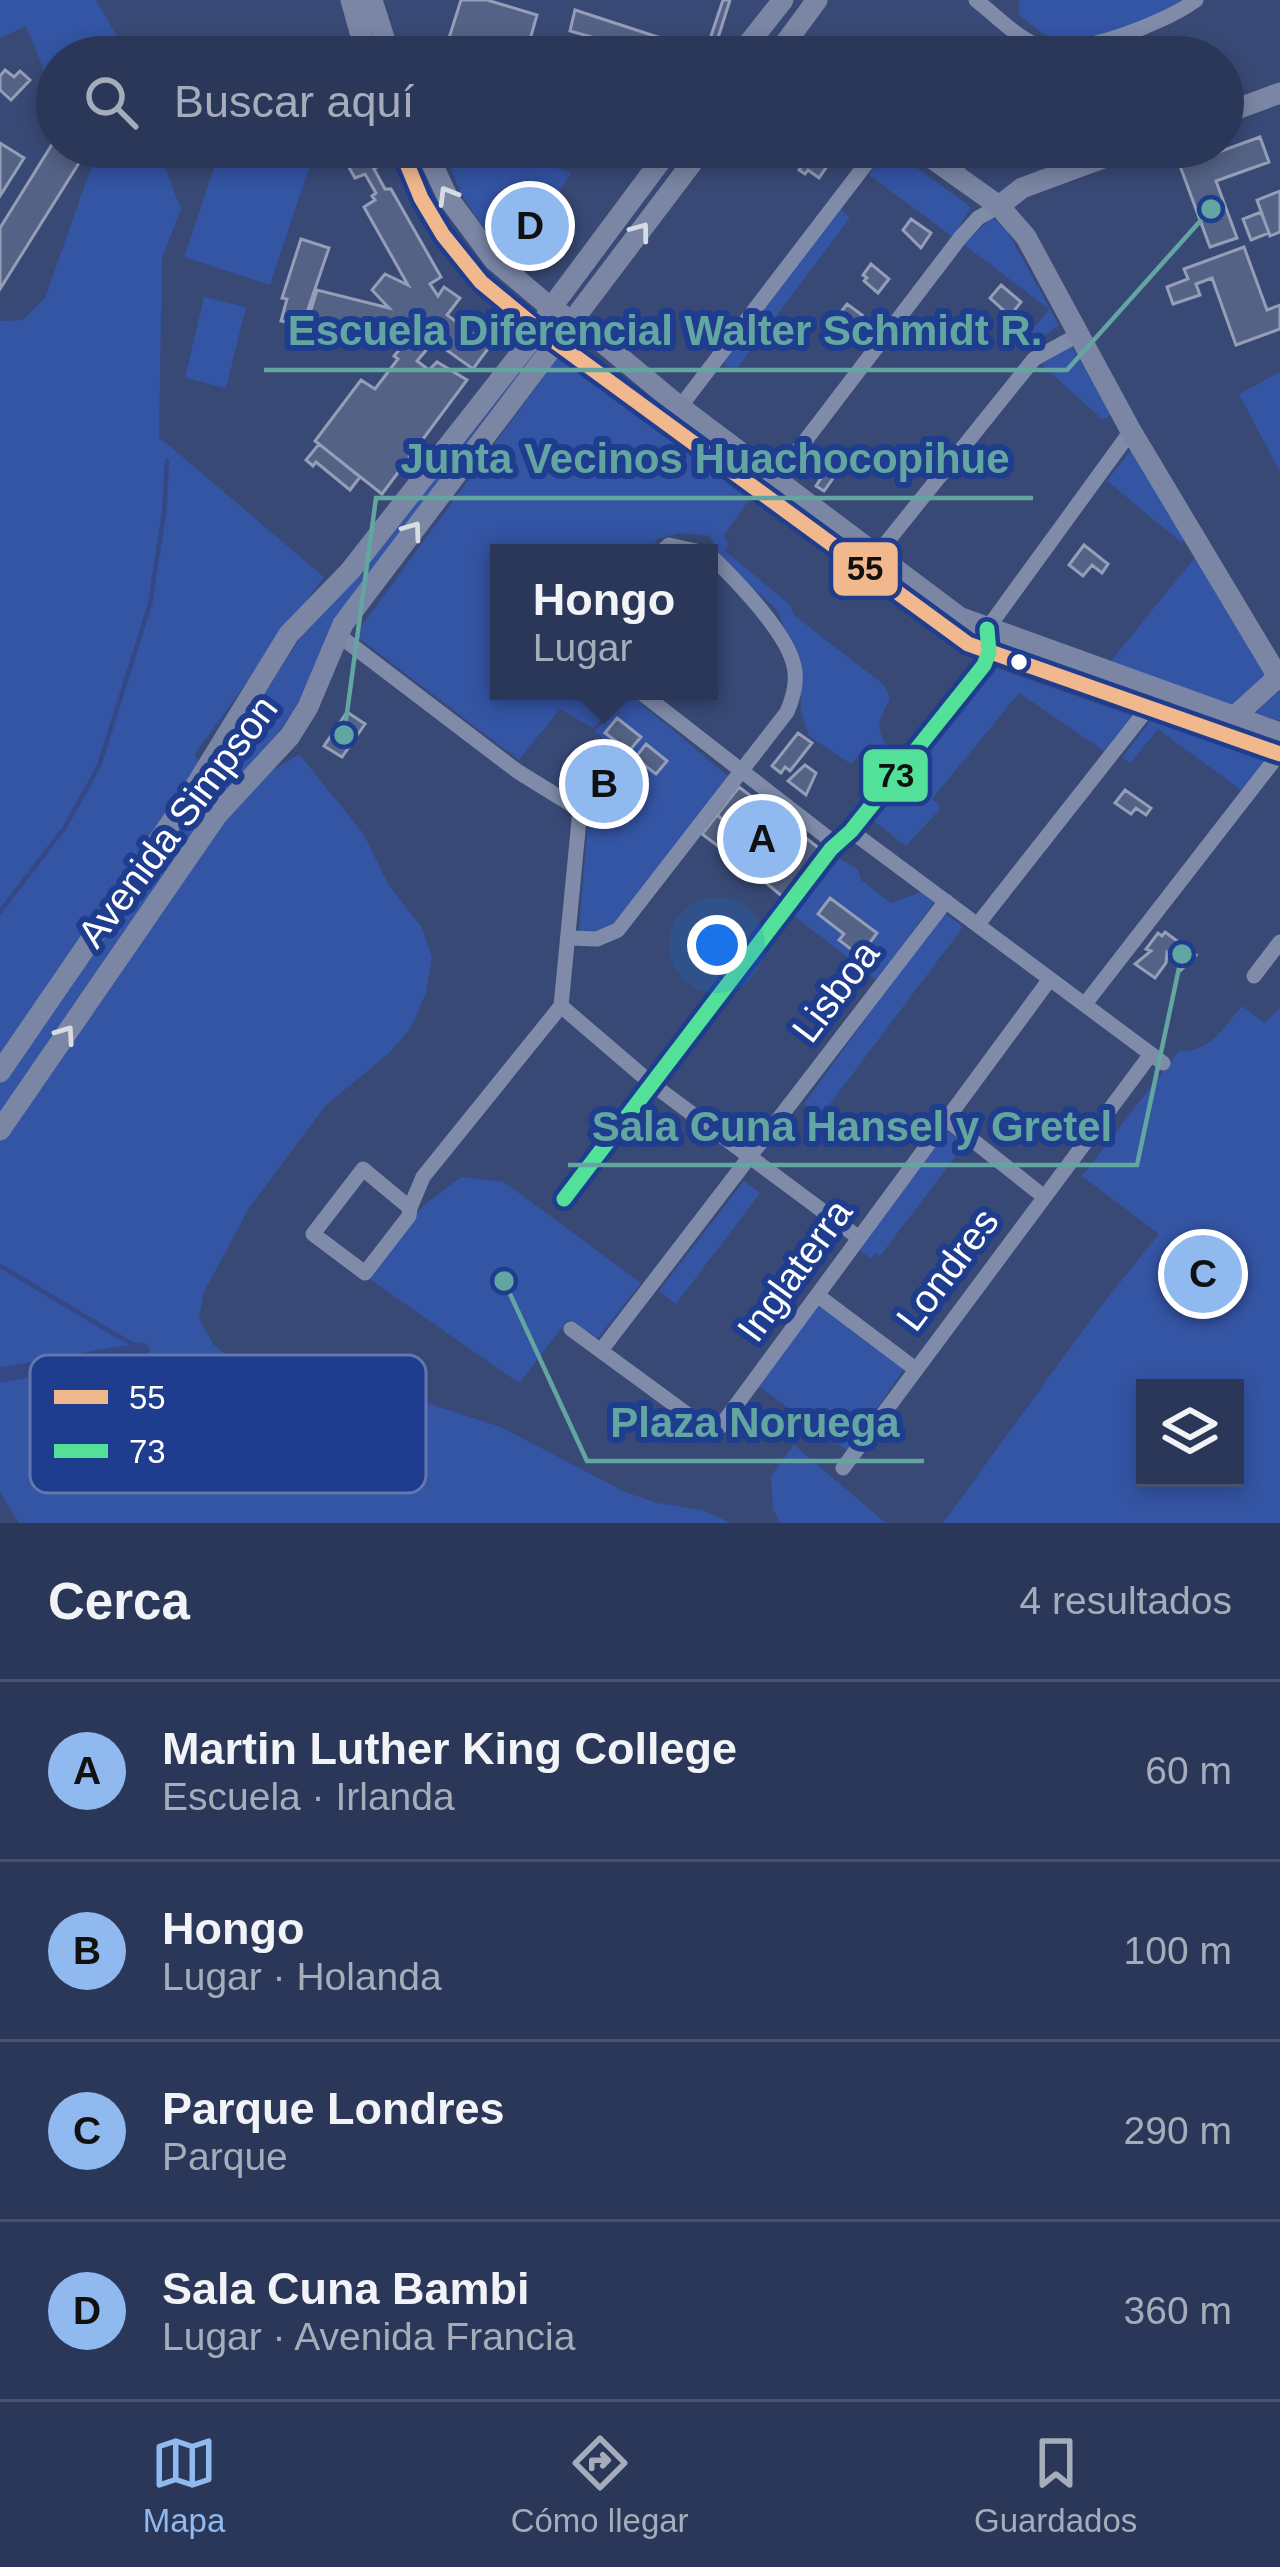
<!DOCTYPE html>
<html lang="es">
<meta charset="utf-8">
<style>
:root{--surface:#2a3758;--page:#323f5e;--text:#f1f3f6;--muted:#a5acba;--line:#46516e;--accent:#90b9f0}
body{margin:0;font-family:Helvetica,sans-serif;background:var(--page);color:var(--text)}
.controls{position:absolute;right:36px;bottom:36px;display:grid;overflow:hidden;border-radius:0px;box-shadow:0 6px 18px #0003}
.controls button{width:108px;height:108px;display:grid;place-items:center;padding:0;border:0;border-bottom:3px solid var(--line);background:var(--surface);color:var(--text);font:60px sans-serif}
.you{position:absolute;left:717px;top:945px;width:42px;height:42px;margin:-30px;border:9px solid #fff;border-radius:50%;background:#1a73e8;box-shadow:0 0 0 18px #1a73e833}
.badge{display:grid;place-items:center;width:78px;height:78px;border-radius:50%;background:var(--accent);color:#111;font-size:39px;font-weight:700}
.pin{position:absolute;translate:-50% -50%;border:6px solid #fff;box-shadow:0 3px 12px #0006}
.popup{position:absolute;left:490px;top:544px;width:228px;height:156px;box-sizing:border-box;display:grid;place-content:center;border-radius:0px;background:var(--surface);filter:drop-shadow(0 3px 9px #0005);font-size:39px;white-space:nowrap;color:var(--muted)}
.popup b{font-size:45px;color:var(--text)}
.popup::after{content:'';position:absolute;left:50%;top:100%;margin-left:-24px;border:24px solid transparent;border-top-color:var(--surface)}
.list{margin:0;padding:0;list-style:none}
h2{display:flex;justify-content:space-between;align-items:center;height:156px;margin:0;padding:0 48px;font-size:51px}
h2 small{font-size:39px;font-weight:400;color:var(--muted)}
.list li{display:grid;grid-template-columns:78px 1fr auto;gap:36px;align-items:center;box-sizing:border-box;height:180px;padding:0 48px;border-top:3px solid var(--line)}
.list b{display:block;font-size:45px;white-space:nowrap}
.list p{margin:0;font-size:39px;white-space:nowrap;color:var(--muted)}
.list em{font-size:39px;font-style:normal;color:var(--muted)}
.icon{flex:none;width:66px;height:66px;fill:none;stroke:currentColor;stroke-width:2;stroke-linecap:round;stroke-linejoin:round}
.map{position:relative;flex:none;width:1280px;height:1523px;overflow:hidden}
.search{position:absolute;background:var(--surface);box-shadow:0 6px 18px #0003;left:36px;right:36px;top:36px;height:132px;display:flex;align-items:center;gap:30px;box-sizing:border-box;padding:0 42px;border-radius:66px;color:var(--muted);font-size:45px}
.sheet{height:876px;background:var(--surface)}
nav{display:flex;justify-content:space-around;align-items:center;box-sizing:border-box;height:168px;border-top:3px solid var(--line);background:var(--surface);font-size:33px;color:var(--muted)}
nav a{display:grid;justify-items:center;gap:6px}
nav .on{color:var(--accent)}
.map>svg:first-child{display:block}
.green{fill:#3454a4;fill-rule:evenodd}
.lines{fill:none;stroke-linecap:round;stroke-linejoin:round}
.stream{stroke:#334884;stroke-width:4.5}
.canal{stroke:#334884;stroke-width:15}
.building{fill:#546285;stroke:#949eb7;stroke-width:3}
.street{stroke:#7f8ba8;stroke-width:15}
.secondary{stroke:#7b86a5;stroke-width:21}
.bus-1-casing{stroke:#1f3d8e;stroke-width:24}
.bus-2-casing{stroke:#1f3d8e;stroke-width:24}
.bus-1{stroke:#f1b78d;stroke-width:15}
.bus-2{stroke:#53e098;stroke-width:15}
.oneway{stroke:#d7dbe4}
.bus-dot{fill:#fff;stroke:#1f3d8e;stroke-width:4.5}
.labels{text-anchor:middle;stroke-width:12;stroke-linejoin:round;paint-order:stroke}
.street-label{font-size:39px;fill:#fff;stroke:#1f3d8e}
.key{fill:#1f3d8e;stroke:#6277b0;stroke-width:3}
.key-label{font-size:33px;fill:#fff}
.leader{fill:none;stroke:#63a6a1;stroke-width:4.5}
.callout-dot{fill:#63a6a1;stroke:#1f3d8e;stroke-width:4.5}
.callout-label{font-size:42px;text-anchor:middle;font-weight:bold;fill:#63a6a1;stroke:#1f3d8e;stroke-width:12;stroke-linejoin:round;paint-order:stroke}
.line-badge{stroke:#1f3d8e;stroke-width:4.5}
.pale-badge-label{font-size:33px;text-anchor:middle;font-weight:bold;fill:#111}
</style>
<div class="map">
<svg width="1280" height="1523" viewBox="0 0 1280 1523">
<rect width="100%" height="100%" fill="#384975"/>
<path class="green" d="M0 0H96L129 57H57V115L37 106 44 70 26 26 0 38Z
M1019 0H1181C1150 23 1091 43 1051 37 1041 35 1029 22 1019 15Z
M87 147H157L181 209 162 258 159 437 324 577 194 755 212 777 310 622 535 346 538 349 465 444 457 462 317 662 296 707 272 742 267 774 299 754 363 833 387 882 422 928 432 957 426 993 410 1029 388 1054 325 1106 249 1208 204 1292 199 1318 213 1344 235 1362 288 1364 353 1379 501 1427 625 1492 657 1503 702 1510 731 1523H19L0 1492V321L23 320 45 298 92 165Z
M221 147H316L270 285 184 257Z
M477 147H498L571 173 558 193 537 198 520 190 487 233 462 195 450 167Z
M888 147 971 207 953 237 869 175Z
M836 206 850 218 735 371 718 359Z
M992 218 1006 229 1059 325 1037 342 1028 336 1049 309 963 244Z
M204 297 246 307 226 388 185 378Z
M1071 346 1112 414 1103 420 1041 364Z
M561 353 749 500 724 535 728 544 725 551 789 604 795 616 884 685 890 699C879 721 875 723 886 745L879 755 869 743 851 764 809 736 801 711 800 668 777 610 722 558 710 536 681 533 657 539 650 553H499V691L630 693 593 728 560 709 519 760 355 635Z
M1280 372V472L1239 394Z
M1131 450 1185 539 1182 543 1107 481Z
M1197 555 1280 693V721L1107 666Z
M996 668 1133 716 1104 751 1019 693 932 799 941 808 906 846 871 819Z
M632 696 728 776 614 928 604 934 579 931 590 798 626 755 594 731Z
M1155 715 1264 755V762L1242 791 1158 729 1131 763 1122 758Z
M834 855 858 870 861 880 891 903 921 892 934 902 877 980 793 915Z
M943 912 963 927 821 1116 804 1104Z
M1242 1006 1265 1023 1280 1008V1523H943L1094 1315 1159 1234 1082 1176 1179 1051C1208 1054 1225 1026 1242 1006ZM1145 1388H1235V1478H1145Z
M948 1131 965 1144 880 1256 876 1253 871 1259 858 1249Z
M461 1177 504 1182 641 1283 598 1338 568 1320 519 1383 368 1278 423 1206Z
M744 1181 760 1193 676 1304 659 1291Z
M815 1297 906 1366 848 1451 754 1383Z
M794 1445 886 1523H780L773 1509 771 1476Z"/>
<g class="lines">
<path class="stream" d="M0 912 65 827 99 766 150 604 164 513 167 461
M0 1266 142 1350"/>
<path class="canal" d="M0 1375 142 1350"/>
</g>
<path class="building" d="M461 0H487L537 15 525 57H497L467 48 466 57H443Z
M723 0H730L712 57H704Z
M575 10 667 40 662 57 570 31Z
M5 70 14 77 20 71 30 80 11 100 0 90V76Z
M1260 137 1269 162 1216 181 1237 238 1210 247 1180 166Z
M56 138 57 147H70L84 155 0 289V228Z
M0 143 24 158 0 196Z
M374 147 383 163 374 169 385 189H391L441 277 430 284 438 296 444 287 460 298 447 315 490 346 473 369 434 341 417 361 429 370 437 362 467 380 382 494 315 441 361 380 375 389 398 359 394 356 400 349 307 323 317 290 389 308 372 290 385 274 408 285 364 207 375 200 372 196 376 193 365 174 355 178 338 148Z
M816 147 831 154 832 159 819 178 808 170 805 174 799 170Z
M520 189 569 225 557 241 563 245 554 257 548 252 540 262 492 226Z
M1280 191V232L1270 236 1257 200Z
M1261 212 1269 233 1251 240 1243 219Z
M911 219 931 233 921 248 903 230Z
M301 239 329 248 303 324 281 321 287 299 282 298Z
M1244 247 1267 310 1280 305V329L1236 345 1212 278 1196 284 1200 295 1173 304 1167 287 1188 279 1184 269Z
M871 264 889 279 878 293 864 281 867 278 863 275Z
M1001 285 1021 302 1010 316 990 298Z
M847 304 862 315 858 320 863 323 850 333 834 321Z
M319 444 360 477 350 490 316 462 313 466 306 460Z
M827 457 841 467 824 491 816 486 823 475 817 470Z
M1084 545 1108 564 1102 573 1092 565 1083 576 1069 565Z
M347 712 365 724 342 757 324 746Z
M617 718 641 737 629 751 605 733Z
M798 733 812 743 790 771 785 767 781 773 772 766Z
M646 744 667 761 656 774 635 758Z
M805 765 816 773 806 795 788 781Z
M739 787 777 816 755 844 717 815Z
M1125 790 1151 808 1146 815 1136 808 1131 814 1115 803Z
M717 815 774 860 760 878 702 834Z
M777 816 797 831 774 860 755 844Z
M797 831 820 849 783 897 760 878Z
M830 898 877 933 860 956 839 940 844 934 818 914Z
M1165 932 1196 955 1181 970 1167 953 1166 963 1155 978 1135 964 1151 951 1146 949 1158 933 1162 936Z"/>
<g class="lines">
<path class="street" d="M976 0C994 14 1015 36 1036 45 1073 60 1165 23 1196 0
M954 174 968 147
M680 407 879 147
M776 479 960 238 978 218 999 206
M660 553 669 545 705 553
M878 553 1034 359 1078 335
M337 634 517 771 580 810 561 1006
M639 691 837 845
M851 831 1163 1063
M978 924 1148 708
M570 938 597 939 618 930 787 712C793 698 798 682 794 666 787 632 734 578 709 554
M1254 976 1280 942
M1085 1004 1279 754
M561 1006 652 1084 859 1238
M946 1119 1043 1196
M564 1199 831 849 851 831 984 665 989 652 987 629 1131 431
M410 1208 409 1216 365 1273 313 1234 363 1169 410 1208 423 1177 561 1006
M817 1295 914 1368
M571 1329 706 1428 720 1427 1050 979
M602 1349 946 901
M843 1468 1151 1054"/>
<path class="secondary" d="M351 0 367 57
M372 0 390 57
M738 57 783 0
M775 57 817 0
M1223 114 1280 93
M400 147 421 198 443 235 481 282 539 330 968 644 1280 754
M424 147 448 198 494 260 551 308 591 333 680 407 959 617 1280 733
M916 147 999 206 1026 237 1131 431 1280 680
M999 206 1022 188 1133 147
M1234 717 1278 677
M0 1072 188 798 289 634 350 571 539 330 551 308 671 147
M0 1130 217 815 290 736 308 707 343 624 704 147"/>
<defs>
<path id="bus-1" d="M400 147 421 198 443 235 481 282 539 330 968 644 1280 754"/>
<path id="bus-2" d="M564 1199 831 849 851 831 984 665 989 652 987 629"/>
</defs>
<use href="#bus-1" class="bus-1-casing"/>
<use href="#bus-2" class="bus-2-casing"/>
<use href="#bus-1" class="bus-1"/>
<use href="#bus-2" class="bus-2"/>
</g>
<defs><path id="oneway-chevron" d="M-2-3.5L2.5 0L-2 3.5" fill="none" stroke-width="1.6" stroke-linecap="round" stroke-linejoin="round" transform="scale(3)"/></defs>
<g class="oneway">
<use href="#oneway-chevron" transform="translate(447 195) rotate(-121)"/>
<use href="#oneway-chevron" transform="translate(641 231) rotate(-53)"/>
<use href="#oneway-chevron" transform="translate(413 530) rotate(-54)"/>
<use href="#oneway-chevron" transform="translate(66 1034) rotate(-55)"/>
</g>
<circle class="bus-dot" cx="1019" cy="662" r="10"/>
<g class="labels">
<g class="street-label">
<text transform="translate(177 821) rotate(-53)" y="14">Avenida Simpson</text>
<text transform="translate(835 991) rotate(-53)" y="14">Lisboa</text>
<text transform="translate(947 1269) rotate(-53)" y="14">Londres</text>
<text transform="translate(794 1270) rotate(-54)" y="14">Inglaterra</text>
</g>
</g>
<rect x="30" y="1355" width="396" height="138" rx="18" class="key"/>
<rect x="54" y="1390" width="54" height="14" fill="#f1b78d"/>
<rect x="54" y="1444" width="54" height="14" fill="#53e098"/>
<g class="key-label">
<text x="129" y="1409">55</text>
<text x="129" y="1463">73</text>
</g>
<path class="leader" d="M1211 209L1067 370H264M344 735L376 498H1033M1182 954L1137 1165H568M504 1281L587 1461H924"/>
<g class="callout-dot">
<circle cx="1211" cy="209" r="12"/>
<circle cx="344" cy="735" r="12"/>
<circle cx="1182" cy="954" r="12"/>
<circle cx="504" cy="1281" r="12"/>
</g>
<g class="callout-label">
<text x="665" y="345">Escuela Diferencial Walter Schmidt R.</text>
<text x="705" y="473">Junta Vecinos Huachocopihue</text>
<text x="852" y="1141">Sala Cuna Hansel y Gretel</text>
<text x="755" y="1437">Plaza Noruega</text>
</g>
<g class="line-badge">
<rect x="831" y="540" width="69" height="58" rx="12" fill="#f1b78d"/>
<rect x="861" y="747" width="69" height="57" rx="12" fill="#53e098"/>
</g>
<g class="pale-badge-label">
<text x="865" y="580">55</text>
<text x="896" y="787">73</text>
</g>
</svg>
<div class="controls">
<button><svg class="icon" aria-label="layers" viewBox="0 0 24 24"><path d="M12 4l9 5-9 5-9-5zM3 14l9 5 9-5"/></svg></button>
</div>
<div class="you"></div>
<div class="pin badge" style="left:762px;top:839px">A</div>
<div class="pin badge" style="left:604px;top:784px">B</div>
<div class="popup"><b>Hongo</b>Lugar</div>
<div class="pin badge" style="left:1203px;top:1274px">C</div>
<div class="pin badge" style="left:530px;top:226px">D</div>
<div class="search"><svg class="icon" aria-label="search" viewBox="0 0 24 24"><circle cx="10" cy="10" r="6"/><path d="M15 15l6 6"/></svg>Buscar aquí</div>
</div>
<section class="sheet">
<h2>Cerca<small>4 resultados</small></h2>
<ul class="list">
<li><span class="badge">A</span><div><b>Martin Luther King College</b><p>Escuela · Irlanda</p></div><em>60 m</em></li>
<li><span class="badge">B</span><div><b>Hongo</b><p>Lugar · Holanda</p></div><em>100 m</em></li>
<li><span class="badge">C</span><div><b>Parque Londres</b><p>Parque</p></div><em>290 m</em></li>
<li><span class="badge">D</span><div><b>Sala Cuna Bambi</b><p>Lugar · Avenida Francia</p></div><em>360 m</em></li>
</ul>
</section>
<nav>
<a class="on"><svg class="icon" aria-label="map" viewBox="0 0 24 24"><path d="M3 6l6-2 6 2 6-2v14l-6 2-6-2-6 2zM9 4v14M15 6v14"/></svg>Mapa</a>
<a><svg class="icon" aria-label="directions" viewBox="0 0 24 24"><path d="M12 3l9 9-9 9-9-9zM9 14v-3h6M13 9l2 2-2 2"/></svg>Cómo llegar</a>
<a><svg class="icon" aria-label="saved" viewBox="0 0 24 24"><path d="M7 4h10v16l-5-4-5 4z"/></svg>Guardados</a>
</nav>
